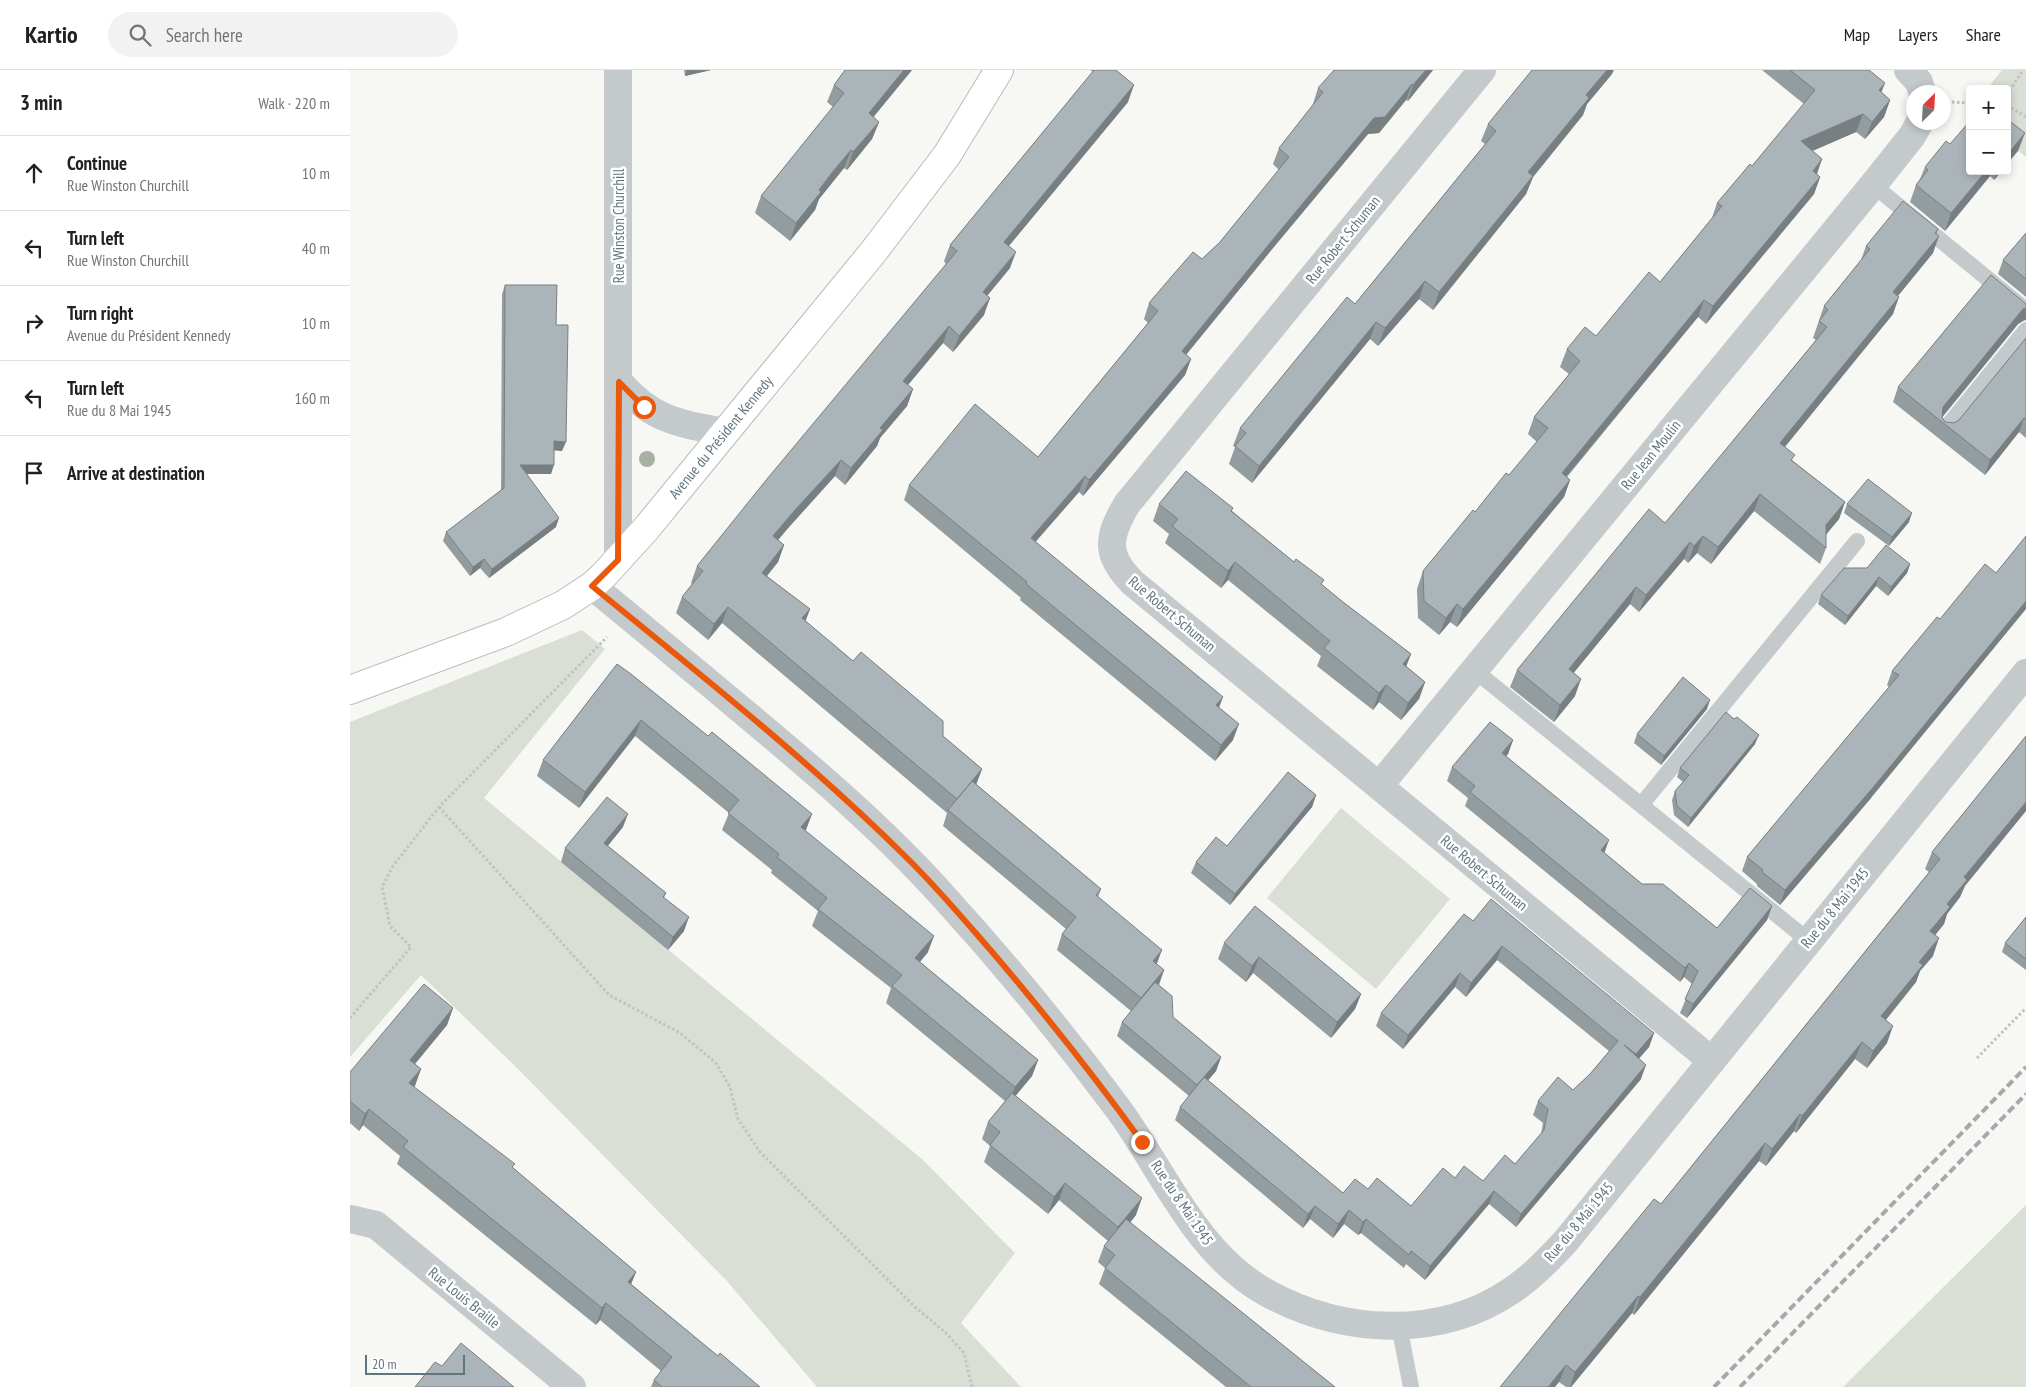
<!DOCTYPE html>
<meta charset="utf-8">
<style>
:root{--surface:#fff;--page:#f2f2f2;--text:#202124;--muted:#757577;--line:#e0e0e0}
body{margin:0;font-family:"PT Sans Narrow",sans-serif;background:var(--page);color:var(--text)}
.controls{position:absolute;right:15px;top:15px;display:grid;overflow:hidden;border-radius:5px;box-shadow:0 2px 8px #0003}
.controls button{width:45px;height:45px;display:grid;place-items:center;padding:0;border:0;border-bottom:1px solid var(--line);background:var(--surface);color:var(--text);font:25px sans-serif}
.compass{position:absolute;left:1556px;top:15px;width:45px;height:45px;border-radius:50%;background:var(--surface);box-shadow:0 2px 8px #0003;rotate:24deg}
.scale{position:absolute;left:15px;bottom:12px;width:100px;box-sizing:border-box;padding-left:5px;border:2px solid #607580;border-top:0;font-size:14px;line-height:18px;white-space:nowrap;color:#607580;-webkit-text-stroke:4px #fff;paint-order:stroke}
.stop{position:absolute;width:15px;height:15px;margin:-11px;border:4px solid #ea580c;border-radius:50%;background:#fff}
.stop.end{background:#ea580c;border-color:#fff;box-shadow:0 1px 5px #0008}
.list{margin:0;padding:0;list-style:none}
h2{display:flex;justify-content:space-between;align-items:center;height:65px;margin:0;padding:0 20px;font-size:21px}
h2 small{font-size:16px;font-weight:400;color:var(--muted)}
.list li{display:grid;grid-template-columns:32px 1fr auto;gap:15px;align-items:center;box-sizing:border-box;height:75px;padding:0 20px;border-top:1px solid var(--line)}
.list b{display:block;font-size:19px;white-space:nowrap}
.list p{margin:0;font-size:16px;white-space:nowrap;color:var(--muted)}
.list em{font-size:16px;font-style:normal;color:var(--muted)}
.icon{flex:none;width:28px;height:28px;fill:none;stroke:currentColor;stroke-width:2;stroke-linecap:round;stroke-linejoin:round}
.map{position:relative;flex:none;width:1676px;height:1317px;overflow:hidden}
header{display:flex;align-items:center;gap:30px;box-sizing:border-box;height:70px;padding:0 25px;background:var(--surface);border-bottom:1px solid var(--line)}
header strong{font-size:24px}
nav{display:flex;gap:28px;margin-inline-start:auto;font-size:18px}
.search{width:350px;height:45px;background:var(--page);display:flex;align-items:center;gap:12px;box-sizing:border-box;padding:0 18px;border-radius:28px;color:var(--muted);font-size:19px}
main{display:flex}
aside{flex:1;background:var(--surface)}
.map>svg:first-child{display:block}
.green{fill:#d9dfd4}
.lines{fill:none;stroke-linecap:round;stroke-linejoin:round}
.secondary-casing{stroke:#b6bcc0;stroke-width:30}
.path{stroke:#c0c2c4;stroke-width:3;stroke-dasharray:2.5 2.5;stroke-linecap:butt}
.lane{stroke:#c4c9cb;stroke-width:16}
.street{stroke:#c4c9cb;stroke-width:28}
.secondary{stroke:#fff;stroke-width:28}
.rail{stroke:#a2aaaf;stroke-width:4;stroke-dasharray:8 4;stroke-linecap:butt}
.tree{fill:#a7b1a3}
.wall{fill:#939c9f}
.shaded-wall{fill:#787f82}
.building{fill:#abb5b9;stroke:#787f82}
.route{stroke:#ea580c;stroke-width:6}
.labels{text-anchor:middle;stroke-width:5;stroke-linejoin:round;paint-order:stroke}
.street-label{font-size:15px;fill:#607580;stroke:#fff}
</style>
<header>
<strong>Kartio</strong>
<div class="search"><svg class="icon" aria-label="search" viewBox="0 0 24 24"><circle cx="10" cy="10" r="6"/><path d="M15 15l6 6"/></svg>Search here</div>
<nav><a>Map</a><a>Layers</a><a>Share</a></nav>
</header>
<main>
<aside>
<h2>3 min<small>Walk · 220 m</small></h2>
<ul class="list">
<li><svg class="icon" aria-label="ahead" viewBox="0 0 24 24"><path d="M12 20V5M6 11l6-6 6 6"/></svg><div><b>Continue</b><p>Rue Winston Churchill</p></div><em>10 m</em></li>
<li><svg class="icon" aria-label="left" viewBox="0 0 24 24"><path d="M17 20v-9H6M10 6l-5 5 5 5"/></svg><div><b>Turn left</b><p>Rue Winston Churchill</p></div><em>40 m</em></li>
<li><svg class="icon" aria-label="right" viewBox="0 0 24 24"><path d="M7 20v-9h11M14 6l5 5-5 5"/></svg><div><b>Turn right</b><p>Avenue du Président Kennedy</p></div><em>10 m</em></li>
<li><svg class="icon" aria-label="left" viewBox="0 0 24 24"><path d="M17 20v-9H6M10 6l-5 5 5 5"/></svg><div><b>Turn left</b><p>Rue du 8 Mai 1945</p></div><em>160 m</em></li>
<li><svg class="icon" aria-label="arrive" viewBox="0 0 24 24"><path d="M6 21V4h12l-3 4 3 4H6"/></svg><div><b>Arrive at destination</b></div></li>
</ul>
</aside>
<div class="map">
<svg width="1676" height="1317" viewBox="0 0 1676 1317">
<rect width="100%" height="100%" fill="#f7f7f4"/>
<path class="green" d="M1652 0H1676V87L1657 72V19H1637Z
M232 560 255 579 134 728 572 1089 665 1183 611 1253 671 1317H467L376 1210 168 999 71 905 0 987V652Z
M991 738 1100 829 1026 919 917 828Z
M1676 1135V1317H1493Z"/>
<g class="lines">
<defs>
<g id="secondary">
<path id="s1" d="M0 620 156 562 213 535 242 516 254 505 295 460 524 181 597 85 649 0"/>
</g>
</defs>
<use href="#secondary" class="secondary-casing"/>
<path class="path" d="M1657 25 1673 0
M1602 32 1620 33
M1657 35 1676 47
M89 737 259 925 330 963 366 993 380 1017 388 1049 410 1082 565 1237 595 1262 614 1283 622 1317
M0 948 61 877 40 856 32 817 43 796 89 737 257 567
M1627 988 1676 938"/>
<path class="lane" d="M1523 115 1676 240
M1596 358 1676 260
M1124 600 1459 871
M1291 735 1507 471
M1049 1256 1061 1317"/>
<path class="street" d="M268 0V490
M1132 0 777 434C757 468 755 485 783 513L1362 991
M1558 0 1569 12 1572 22
M269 312C302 350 327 353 375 362
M242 516C291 556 340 597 389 638 460 697 531 757 593 826 655 894 714 966 769 1040 814 1102 846 1184 917 1223 992 1264 1088 1270 1161 1221 1182 1207 1198 1190 1215 1172L1676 603
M1029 716 1523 115 1562 66 1570 52
M0 1149 26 1155 222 1317"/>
<use href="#secondary" class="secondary"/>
<path class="rail" d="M1364 1317 1676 997
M1390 1317 1676 1024"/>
</g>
<circle class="tree" cx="297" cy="389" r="8"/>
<path class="wall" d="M334 0H361L335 6Z
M495 0H562L523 47 529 52 522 69 497 100 494 98 478 118 469 129 465 140 440 171 405 143 411 126 483 37 477 32 484 15Z
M740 0H766L778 32 659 176 660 198 637 226 634 245 603 282 593 273 558 315 563 319 557 336 530 368 527 376 495 415 485 406 439 457 428 470 434 475 428 492 417 506 460 539 455 551 632 699 626 714 751 819 748 827 807 894 814 900 809 915 823 947 871 987 866 1001 858 1010 993 1123 1018 1119 1061 1136 1105 1108 1133 1111 1165 1094 1191 1064 1193 1053 1183 1045 1188 1031 1223 1020 1240 1004 1259 981 1147 890 1116 927 1105 917 1053 979 1026 956 1031 943 1123 851 1304 963 1299 977 1289 988 1291 1009 1166 1157 1139 1134 1075 1210 1056 1194 1054 1198 1011 1163 1008 1165 994 1154 983 1168 960 1149 953 1158 825 1050 830 1037 839 1026 767 966 772 952 781 941 707 880 712 864 716 859 593 756 597 743 372 553 358 570 326 543 332 527 342 514 341 513 347 496 596 194 594 191 600 175 743 2Z
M1083 0 1058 31 1056 30 1029 63 1018 64 923 178 836 285 841 289 835 305 733 426 729 422 685 472 869 638 883 670 865 691 670 530 671 528 554 430 559 415 688 387 798 253 794 249 799 233 852 189 870 172 929 100 923 94 929 78 963 35V34L968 18Z
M1412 0H1519L1531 22 1540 30 1534 47 1515 69 1506 62 1462 81 1472 89 1467 104 1470 107 1464 124 1356 254 1348 247 1217 407 1220 410 1214 427 1107 557 1100 552 1089 565 1068 548 1067 519 1073 501 1125 442 1159 405 1187 372 1178 364 1184 347 1219 304 1210 297 1217 279 1246 266 1310 212 1362 148 1367 133 1402 96 1454 34Z
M1262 4 1237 34 1233 45 1183 107 1176 124 1083 240 1069 229 1028 276 1020 269 902 413 879 394 885 377 883 376 890 358 1005 234 1135 74 1131 71 1138 54Z
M1600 74 1620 101H1652L1644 110 1640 106 1595 161 1560 132 1566 115 1570 109 1575 97Z
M1676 163V227L1648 204 1653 190Z
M1586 165 1583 183 1548 226 1543 244 1435 377 1443 391 1495 432 1489 449 1476 464V478L1470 494 1404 441 1361 494 1347 483 1338 493 1334 489 1289 542 1280 534 1223 603 1225 626 1204 652 1160 617 1167 600 1315 453 1466 270 1463 268 1474 236 1511 190 1516 176Z
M1641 205 1673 251 1668 254 1592 347 1595 352 1604 353 1609 350 1676 268V368L1669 362 1635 405 1543 332 1548 317Z
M155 215 206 255 212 381 204 380 201 404H177L206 457 139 508 130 498 120 506 93 471 96 462 151 420 152 224Z
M809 434 882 441 993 532 1061 584 1056 596 1075 612 1069 629 1051 650 1029 632 1023 640 967 596 971 586 878 510 871 518 815 473 819 464 803 451Z
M1497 434 1559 452 1539 476 1494 443Z
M1560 494 1557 503 1538 526 1526 516 1495 555 1468 534 1471 525 1517 498Z
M1587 547 1521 728 1430 835 1407 816V814L1392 801 1397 787 1539 617 1537 615 1542 601Z
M267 594 456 761 578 882 570 892 688 990 682 1006 665 1026 786 1145 780 1153 985 1317H876L749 1214 755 1198 748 1192 754 1176 758 1171 709 1130 698 1144 634 1092 640 1076 632 1069 638 1052 655 1031 536 933 541 918 462 856 468 841 421 803 422 800 372 760 379 743 285 666 229 738 187 706 193 690Z
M1357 639 1311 695 1284 673 1287 664Z
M1676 666 1610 827 1597 844 1594 854 1585 865 1583 886 1570 901 1566 912 1536 950 1537 973 1517 998 1505 989 1446 1063 1444 1061 1416 1096 1409 1091 1284 1245 1282 1243 1221 1317H1216L1209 1312 1150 1317 1311 1134 1579 802 1575 799 1582 782Z
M1163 670 1158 684 1156 686 1254 783 1292 814 1367 858 1422 836 1417 850 1337 948 1330 943 1342 914 1334 907 1330 912 1115 736 1118 728 1097 711 1102 697Z
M1405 674 1338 757 1324 745 1322 730 1325 721 1333 712 1327 707 1330 698Z
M966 725 962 737 880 835 841 803 846 792 877 776Z
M273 757 258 776 316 823 314 828 334 861 318 880 211 792 215 778Z
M1676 847V900L1652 882 1655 873Z
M874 873 1011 924 1005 939 981 968 903 903 896 912 868 889Z
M103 938 97 955 65 994 71 999 64 1017 163 1098 286 1202 281 1214 368 1286 410 1317H301L304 1310 311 1301 250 1250 246 1255 47 1094 50 1086 13 1055 9 1061 0 1053V1002Z"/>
<path class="shaded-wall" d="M337 0H361L335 6Z
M554 0H562L512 61 519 43Z
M1076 0H1083L1058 31 1063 15Z
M1257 0H1264L1262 4 1237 34 1233 45 1183 107 1176 124 1083 240 1089 222 1236 25Z
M1535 13 1528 31 1529 20Z
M1062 14 1056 30 1029 63 1018 64 923 178 826 297 832 281 929 162 1024 48Z
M784 15 778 32 648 189 654 172Z
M1540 30 1534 47 1515 69 1522 52Z
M1513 44 1506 62 1444 89 1451 71Z
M529 52 522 69 497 100 503 82Z
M1675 63 1668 81 1657 94V85Z
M501 80 494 98 469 129 465 140 440 171 446 153 469 120Z
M1472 89 1466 106 1463 101Z
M1636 101H1641L1640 106 1595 161 1601 143Z
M1648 101H1652L1644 110Z
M1470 107 1464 124 1356 254 1363 236Z
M1588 159 1583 173 1589 166 1583 183 1537 239 1543 222Z
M666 182 660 198 627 238 633 222Z
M1075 211 1069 229 1028 276 1035 258Z
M1549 227 1543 244 1424 390 1430 373Z
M640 228 634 245 603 282 609 266Z
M1354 230 1348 247 1205 420 1212 403Z
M1676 238V250L1673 251 1668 254 1590 350 1593 337 1673 239Z
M1026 252 1020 269 902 413 909 396Z
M599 256 593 273 547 328 553 311Z
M841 289 835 305 733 426 739 410Z
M563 319 557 336 530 368 527 376 495 415 501 398 530 358Z
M1674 348 1669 362 1635 405 1640 390Z
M204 371 216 372 212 381 201 380Z
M491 390 485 406 439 457 417 483 423 466 445 440Z
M170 395H204L201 404H167Z
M735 406 729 422 675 484 681 468Z
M1220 410 1214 427 1107 557 1113 539Z
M1410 424 1404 441 1361 494 1368 477Z
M1495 432 1489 449 1470 472 1476 455Z
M1562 443 1559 452 1539 476 1542 467Z
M209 448 206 457 139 508 142 499Z
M1353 466 1347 483 1338 493 1344 476Z
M1340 472 1334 489 1289 542 1296 525Z
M434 475 428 492 406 519 412 503Z
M134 489 130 498 120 506 123 497Z
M885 492 878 510 871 518 878 501Z
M1560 494 1557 503 1538 526 1541 517Z
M1529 507 1526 516 1495 555 1498 546Z
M1286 517 1280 534 1213 616 1219 599Z
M1676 531V539L1521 728 1430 835 1435 820Z
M1107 534 1100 552 1089 565 1096 548Z
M378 537 372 553 358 570 364 554Z
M460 539 454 555 452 548Z
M1061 584 1054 602 1053 594Z
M1231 609 1225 626 1204 652 1210 635Z
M1075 612 1069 629 1051 650 1058 633Z
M1036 615 1029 632 1023 640 1029 623Z
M873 627 867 643 866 635Z
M1360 630 1357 639 1311 695 1314 686Z
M291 650 285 666 229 738 235 722Z
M889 654 883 670 865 691 871 675Z
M1409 665 1405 674 1338 757 1341 748Z
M1163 670 1158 684 1147 697 1152 683Z
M632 699 626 715 602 742 607 729Z
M966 725 962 737 880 835 885 824Z
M1676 732V741L1615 816 1610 827 1597 844 1594 854 1574 879 1580 861 1614 807Z
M278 744 273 757 249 786 254 773Z
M462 744 456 760 445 774 451 757Z
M1259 770 1254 784 1251 780Z
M1422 836 1417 850 1337 948 1343 934Z
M339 847 334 861 318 880 323 867Z
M584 866 578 882 559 905 565 888Z
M1589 868 1583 886 1570 901 1566 912 1524 964 1531 946 1569 892Z
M1152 876 1147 890 1116 927 1121 913Z
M812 880 806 896 803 891Z
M909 887 903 903 896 912 902 896Z
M1339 893 1334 907 1330 912 1335 898Z
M814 900 808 916 785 944 791 928Z
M1110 903 1105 917 1053 979 1058 965Z
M1011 924 1005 939 981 968 987 952Z
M103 938 97 955 54 1007 60 990Z
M1543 956 1537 973 1517 998 1523 981Z
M1304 963 1299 977 1281 998 1286 984Z
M1512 972 1505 989 1446 1063 1452 1046Z
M871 987 866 1001 849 1021 854 1007Z
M688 990 682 1006 659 1034 665 1017Z
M1296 995 1291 1009 1166 1157 1171 1144Z
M71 999 65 1016 53 1030 59 1013Z
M19 1039 13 1055 9 1061 15 1044Z
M1450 1044 1444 1061 1416 1096 1422 1079Z
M1415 1073 1409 1091 1284 1245 1290 1227Z
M715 1113 709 1130 698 1144 704 1127Z
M1144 1121 1139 1134 1075 1210 1080 1196Z
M792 1128 786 1145 762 1174 768 1157Z
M965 1136 960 1149 953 1158 958 1144Z
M999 1140 994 1154 983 1168 988 1154Z
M1016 1149 1011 1163 1008 1165 1013 1152Z
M286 1202 279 1219 278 1212Z
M1288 1226 1282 1243 1221 1317H1220L1225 1302Z
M256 1233 250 1250 246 1255 252 1238Z
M1216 1295 1209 1312 1205 1317H1198Z"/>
<path class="building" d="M495 0H554L519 43 529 52 503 82 501 80 484 100 469 120 471 122 446 153 411 126 494 23 484 15Z
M744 0H766L784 15 654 172 666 182 633 222 640 228 609 266 599 256 553 311 563 319 530 358 533 360 501 398 491 390 445 440 423 466 434 475 412 503 460 539 452 548 503 591 511 582 593 651V666L632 699 607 729 378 537 364 554 332 527 353 501 347 496 417 409 607 181 600 175Z
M984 0H1076L1063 15 1062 14 1035 47 1024 48 929 162 832 281 841 289 739 410 735 406 681 468 873 627 866 635 889 654 871 675 676 514 677 512 559 415 625 334 688 387 808 241 799 233 822 206 843 182 852 189 870 172 939 87 929 78 973 22 968 18Z
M1182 0H1257L1236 25 1239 28 1178 102 1183 106 1089 222 1075 211 1035 258 1026 252 909 396 885 376 896 363 890 358 997 227 1005 234 1146 61 1138 54Z
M1440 0H1519L1535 13 1529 20 1540 30 1522 52 1513 44 1451 71 1472 89 1463 101 1470 107 1363 236 1354 230 1212 403 1220 410 1113 539 1107 534 1096 548 1074 531 1073 501 1123 440 1125 442 1156 403 1159 405 1198 358 1184 347 1230 291 1217 279 1235 257 1246 266 1299 202 1310 212 1372 136 1367 133 1400 94 1402 96 1465 20Z
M1657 49 1675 63 1657 85Z
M1620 51V101H1636L1601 143 1566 115 1578 100 1575 97 1596 71 1600 74Z
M1553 131 1588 159 1585 163 1589 166 1543 222 1549 227 1430 373 1445 385 1441 390 1495 432 1476 455V478L1410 424 1368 477 1353 466 1344 476 1340 472 1296 525 1286 517 1219 599 1231 609 1210 635 1167 600 1299 439 1315 453 1477 257 1469 251 1478 240 1474 236 1520 179 1516 176Z
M1676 163V209L1653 190Z
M1641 205 1676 234V238L1673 239 1593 337 1592 347 1595 352 1604 353 1609 350 1676 268V349L1674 348 1640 390 1548 317Z
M155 215H207L206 255H218L216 372 204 371V395H170L209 448 142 499 134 489 123 497 96 462 154 418Z
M836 401 883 438 881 441 944 492 946 489 974 510 971 514 993 532 1061 584 1053 594 1075 612 1058 633 1036 615 1029 623 974 578 980 571 885 492 878 501 822 456 828 449 809 434Z
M1518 409 1562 443 1542 467 1497 434Z
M1676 466V531L1526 714 1435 820 1412 802 1413 800 1397 787 1549 605 1542 601 1587 547 1590 549 1635 494 1646 503Z
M1536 475 1560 494 1541 517 1529 507 1498 546 1471 525 1494 498H1517Z
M267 594 281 604 358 666 362 662 462 744 451 757 584 866 565 888 688 990 665 1017 542 916 552 905 468 839 477 828 427 787 429 784 378 743 389 730 291 650 235 722 193 690Z
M1333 607 1360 630 1314 686 1287 664Z
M1376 642 1384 649 1387 647 1409 665 1341 748 1327 736 1325 721 1339 705 1330 698Z
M1140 652 1163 670 1152 683 1259 770 1251 780 1292 814H1313L1367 858 1400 818 1422 836 1343 934 1335 929 1348 901 1339 893 1335 898 1120 722 1125 716 1102 697Z
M1676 666V732L1614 807 1617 810 1597 834 1600 837 1580 861 1589 868 1569 892 1573 895 1531 946 1543 956 1523 981 1512 972 1452 1046 1450 1044 1422 1079 1415 1073 1290 1227 1288 1226 1225 1302 1216 1295 1198 1317H1150L1304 1129 1311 1134 1590 789 1582 782Z
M938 702 966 725 885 824 846 792 866 767 877 776Z
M622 711 751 819 746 825 812 880 803 891 814 900 791 928 712 864 726 847 598 740Z
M257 727 278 744 254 773 316 823 313 827 339 847 323 867 215 778Z
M1141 829 1304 963 1286 984 1274 975 1296 995 1171 1144 1144 1121 1080 1196 1061 1181 1059 1185 1016 1149 1013 1152 999 1140 988 1154 965 1136 958 1144 830 1037 854 1007 847 1015 772 952 805 912 822 926 823 947 871 987 854 1007 993 1123 1005 1109 1018 1119 1027 1108 1061 1136 1093 1098 1105 1108 1114 1096 1133 1111 1155 1085 1165 1094 1194 1060 1198 1039 1188 1031 1208 1007 1223 1020 1240 1004 1268 971 1152 876 1121 913 1110 903 1058 965 1031 943 1114 844 1123 851Z
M905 836 1011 924 987 952 909 887 902 896 874 873Z
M1676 847V889L1655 873Z
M74 914 103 938 60 990 71 999 59 1013 165 1094 162 1097 286 1202 278 1212 368 1286 370 1283 410 1317H312L304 1310 322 1287 256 1233 252 1238 53 1077 58 1071 19 1039 15 1044 0 1031V1002Z
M662 1023 792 1128 768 1157 715 1113 704 1127 640 1075 650 1062 638 1052Z
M776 1149 985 1317H901L755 1198 765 1185 754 1176Z
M111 1273 164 1317H65L85 1292 92 1296Z"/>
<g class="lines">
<path class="route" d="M294 337 269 312 268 490 242 516C351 605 462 693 561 792 590 821 616 852 643 883 695 944 745 1007 792 1072"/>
</g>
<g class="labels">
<g class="street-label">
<text transform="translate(269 156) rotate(-90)" y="5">Rue Winston Churchill</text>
<text transform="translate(993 170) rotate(-51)" y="5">Rue Robert Schuman</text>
<text dy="5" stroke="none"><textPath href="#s1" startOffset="461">Avenue du Président Kennedy</textPath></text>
<text transform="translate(1301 385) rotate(-51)" y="5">Rue Jean Moulin</text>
<text transform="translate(822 544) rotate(40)" y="5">Rue Robert Schuman</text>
<text transform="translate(1134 803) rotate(40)" y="5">Rue Robert Schuman</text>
<text transform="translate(1485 838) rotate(-51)" y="5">Rue du 8 Mai 1945</text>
<text transform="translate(832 1133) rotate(56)" y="5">Rue du 8 Mai 1945</text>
<text transform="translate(1229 1152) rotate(-50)" y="5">Rue du 8 Mai 1945</text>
<text transform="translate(114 1228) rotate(39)" y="5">Rue Louis Braille</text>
</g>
</g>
</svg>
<div class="controls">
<button>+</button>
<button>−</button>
</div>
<svg class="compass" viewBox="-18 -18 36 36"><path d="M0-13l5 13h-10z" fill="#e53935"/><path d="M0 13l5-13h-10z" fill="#757577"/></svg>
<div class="scale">20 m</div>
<div class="stop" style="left:294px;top:337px"></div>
<div class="stop end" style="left:792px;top:1072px"></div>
</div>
</main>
